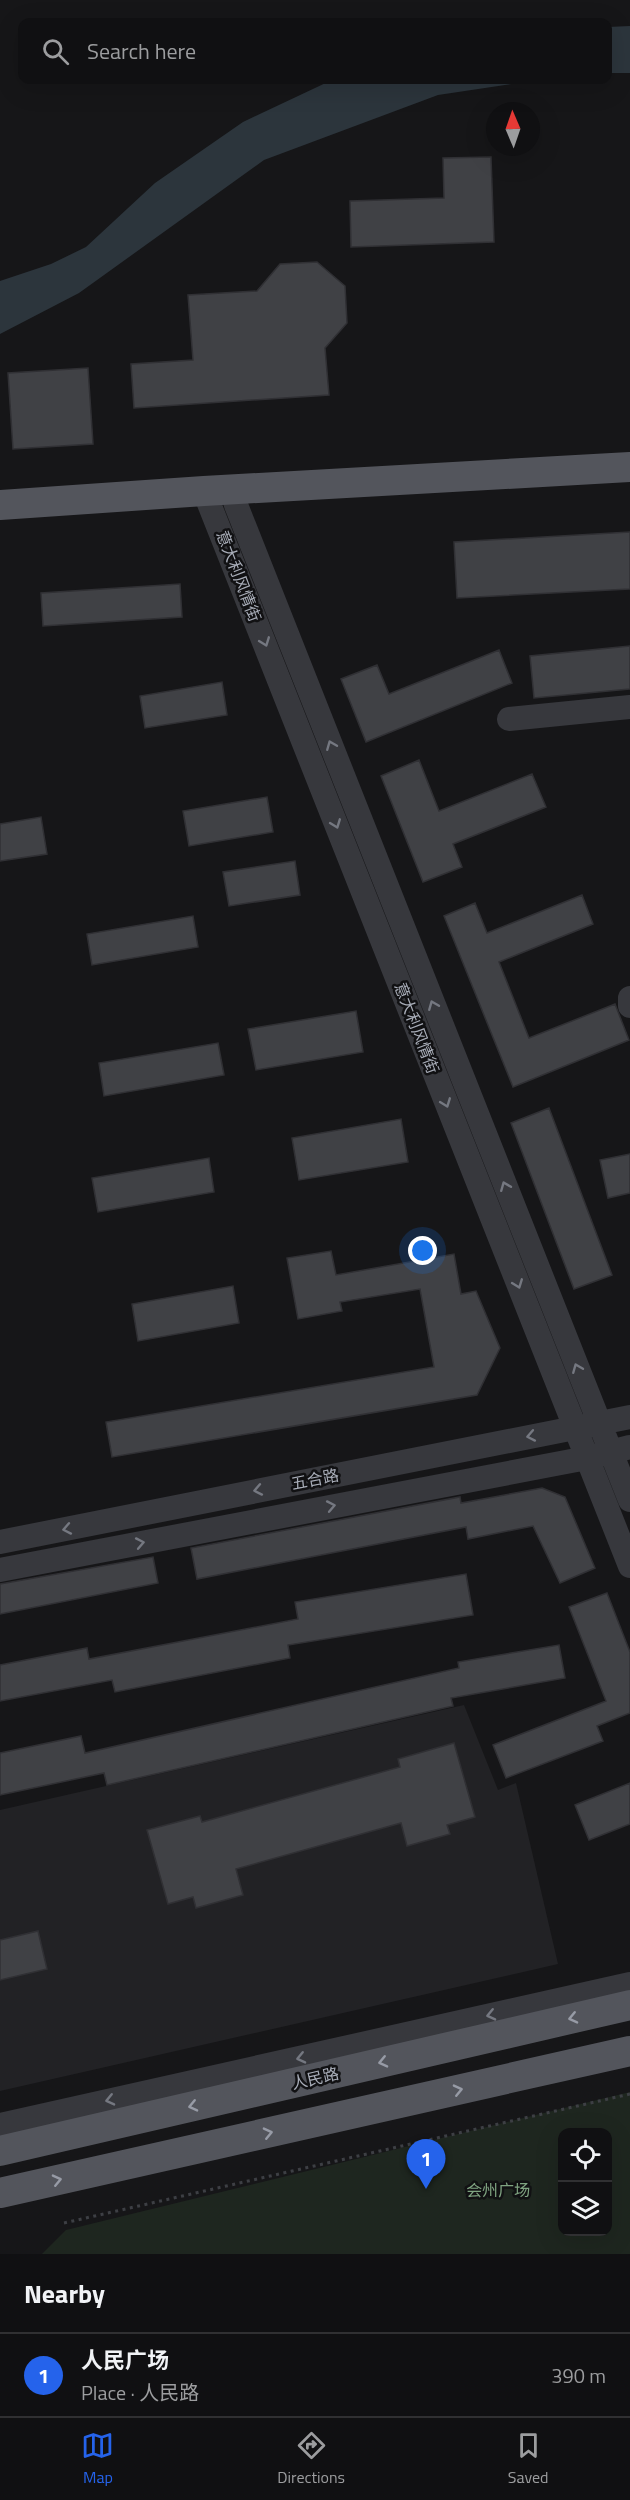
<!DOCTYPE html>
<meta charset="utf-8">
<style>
:root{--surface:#101012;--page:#19191b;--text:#f1f3f6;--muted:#9c9d9f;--line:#303032;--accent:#2563eb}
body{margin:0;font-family:"Titillium Web","Noto Sans SC",sans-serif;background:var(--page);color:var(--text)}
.controls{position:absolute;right:18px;bottom:18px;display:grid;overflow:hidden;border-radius:12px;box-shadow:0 6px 24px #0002}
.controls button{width:54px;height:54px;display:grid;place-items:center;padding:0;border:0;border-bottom:2px solid var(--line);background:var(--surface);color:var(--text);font:30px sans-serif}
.compass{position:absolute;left:486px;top:102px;width:54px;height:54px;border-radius:50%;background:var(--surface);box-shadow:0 6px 24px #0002;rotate:358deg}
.you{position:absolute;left:423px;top:1251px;width:21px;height:21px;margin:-15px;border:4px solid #fff;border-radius:50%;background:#1a73e8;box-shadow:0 0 0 9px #1a73e833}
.badge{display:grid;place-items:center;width:39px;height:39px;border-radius:50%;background:var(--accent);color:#fff;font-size:20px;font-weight:700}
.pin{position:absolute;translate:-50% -50px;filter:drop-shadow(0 2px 3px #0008)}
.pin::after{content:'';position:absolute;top:32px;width:21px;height:18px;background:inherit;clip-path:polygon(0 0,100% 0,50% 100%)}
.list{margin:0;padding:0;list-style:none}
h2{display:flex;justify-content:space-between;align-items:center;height:78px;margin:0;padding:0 24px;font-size:26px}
h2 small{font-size:20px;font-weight:400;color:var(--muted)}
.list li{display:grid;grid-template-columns:39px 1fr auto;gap:18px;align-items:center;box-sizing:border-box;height:84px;padding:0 24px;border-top:2px solid var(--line)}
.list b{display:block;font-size:22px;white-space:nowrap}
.list p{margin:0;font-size:20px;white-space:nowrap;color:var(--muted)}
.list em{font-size:20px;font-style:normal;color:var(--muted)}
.icon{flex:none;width:33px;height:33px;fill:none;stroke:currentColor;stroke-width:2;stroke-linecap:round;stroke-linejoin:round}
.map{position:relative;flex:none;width:630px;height:2254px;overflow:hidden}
.search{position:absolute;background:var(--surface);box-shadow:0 6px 24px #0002;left:18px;right:18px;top:18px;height:66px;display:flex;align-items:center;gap:15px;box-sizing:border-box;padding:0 21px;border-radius:12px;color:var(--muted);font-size:22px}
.sheet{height:162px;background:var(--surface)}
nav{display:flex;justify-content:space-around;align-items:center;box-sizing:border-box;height:84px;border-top:2px solid var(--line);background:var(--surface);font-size:16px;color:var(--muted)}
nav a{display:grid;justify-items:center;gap:3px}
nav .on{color:var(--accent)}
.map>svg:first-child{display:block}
.built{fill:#222225}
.green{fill:#1e261f;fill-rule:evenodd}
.water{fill:#2c353c}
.building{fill:#404145;stroke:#303034;stroke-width:1.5}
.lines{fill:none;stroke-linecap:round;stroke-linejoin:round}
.path{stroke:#3d3f44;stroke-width:3;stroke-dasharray:3 4.5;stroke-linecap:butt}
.minor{stroke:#37383d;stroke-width:24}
.major{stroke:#53555c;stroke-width:30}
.oneway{stroke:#757881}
.oneway2{stroke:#979ba6}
.labels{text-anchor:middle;stroke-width:5;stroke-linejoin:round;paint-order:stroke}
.street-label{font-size:16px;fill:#a8adb8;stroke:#111113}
.park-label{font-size:16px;fill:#7fa381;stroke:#111113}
</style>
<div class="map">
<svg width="630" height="2254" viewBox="0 0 630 2254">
<rect width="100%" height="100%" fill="#161618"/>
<path class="built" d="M464 1705 498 1790 516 1783 558 1964 0 2091V1810Z"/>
<path class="green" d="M630 2092V2254H42L66 2230ZM562 2132H608V2232H562Z"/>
<path class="water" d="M630 26V73H608V27Z
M332 80H538L438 95 264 160 79 293 0 334V281L51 264 86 247 155 183 243 122Z"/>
<path class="building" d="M491 157 494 242 351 247 350 201 444 198 443 158Z
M317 262 345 286 347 323 325 348 329 395 134 408 131 364 193 360 188 295 257 291 280 264Z
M88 368 93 444 13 449 8 373Z
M630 532V589L457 598 454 542Z
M180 584 182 617 43 626 41 593Z
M630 646V689L534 698 530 656Z
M499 650 512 683 366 742 341 679 377 665 389 694Z
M222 682 227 715 145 728 140 696Z
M419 760 439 811 532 774 546 807 453 844 462 867 423 882 381 776Z
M267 797 273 832 189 846 183 811Z
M41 817 47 854 0 861V824Z
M295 861 300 895 229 906 223 872Z
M582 895 593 924 499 962 529 1038 615 1004 629 1040 513 1087 444 916 475 903 487 933Z
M193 916 198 947 92 965 87 934Z
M356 1011 363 1052 256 1070 248 1029Z
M218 1043 224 1075 104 1096 99 1063Z
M549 1108 612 1275 574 1289 511 1123Z
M401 1119 408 1162 299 1180 292 1138Z
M630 1154V1193L608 1198 600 1160Z
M209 1158 214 1192 98 1212 92 1178Z
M331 1251 336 1275 454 1254 461 1294 476 1291 500 1348 477 1395 112 1457 106 1422 434 1367 420 1289 340 1302 342 1311 298 1319 287 1258Z
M233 1286 239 1323 138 1341 132 1304Z
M542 1488 565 1497 595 1568 560 1583 533 1526 468 1539 466 1527 197 1579 191 1548 460 1497 461 1503Z
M153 1557 158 1583 0 1614V1584Z
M466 1574 473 1615 288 1645 290 1658 115 1692 112 1680 0 1701V1665L87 1648 89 1659 298 1619 295 1602Z
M607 1593 630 1652V1713L597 1726 603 1741 506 1778 493 1745 606 1701 569 1607Z
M559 1645 565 1678 451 1698 453 1706 107 1785 104 1773 0 1795V1753L81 1736 85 1753 459 1668 458 1662Z
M454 1743 475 1817 447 1825 450 1834 407 1846 401 1823 236 1869 243 1895 196 1908 193 1897 168 1904 147 1830 200 1816 202 1822 400 1767 398 1759Z
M630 1783V1824L589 1840 575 1805Z
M38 1931 47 1969 0 1980V1940Z"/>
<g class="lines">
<path class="path" d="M64 2223 630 2094"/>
<path class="minor" d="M231 489 236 505 630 1500
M204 491 630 1566
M509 719 630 707
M630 998V1006
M0 1542 630 1417
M0 1570 587 1458 630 1447
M0 2125 630 1984"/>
<path class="major" d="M0 505 204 491 630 467
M0 2151 630 2005
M0 2193 630 2051"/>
</g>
<defs><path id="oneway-chevron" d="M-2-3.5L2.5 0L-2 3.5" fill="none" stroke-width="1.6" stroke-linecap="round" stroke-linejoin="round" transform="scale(1.5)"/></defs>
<g class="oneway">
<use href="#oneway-chevron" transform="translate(265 642) rotate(69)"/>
<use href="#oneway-chevron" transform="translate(331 745) rotate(-112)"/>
<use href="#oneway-chevron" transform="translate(336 824) rotate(69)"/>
<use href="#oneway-chevron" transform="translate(433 1005) rotate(-112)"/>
<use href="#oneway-chevron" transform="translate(446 1103) rotate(69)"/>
<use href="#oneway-chevron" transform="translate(505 1186) rotate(-112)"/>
<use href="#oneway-chevron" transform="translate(518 1284) rotate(69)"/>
<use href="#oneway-chevron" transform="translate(577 1368) rotate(-112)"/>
<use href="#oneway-chevron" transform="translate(531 1436) rotate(169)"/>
<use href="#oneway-chevron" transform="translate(258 1490) rotate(169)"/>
<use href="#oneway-chevron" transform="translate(331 1506) rotate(-11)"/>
<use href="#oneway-chevron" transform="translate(67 1529) rotate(169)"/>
<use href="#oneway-chevron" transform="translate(140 1543) rotate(-11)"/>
<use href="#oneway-chevron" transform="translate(491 2015) rotate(167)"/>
<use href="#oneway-chevron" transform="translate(301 2058) rotate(167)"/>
<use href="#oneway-chevron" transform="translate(110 2100) rotate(167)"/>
</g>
<g class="oneway2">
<use href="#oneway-chevron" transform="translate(573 2018) rotate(167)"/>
<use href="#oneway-chevron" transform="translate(383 2062) rotate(167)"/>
<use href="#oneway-chevron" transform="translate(458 2090) rotate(-13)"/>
<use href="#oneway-chevron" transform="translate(193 2106) rotate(167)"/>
<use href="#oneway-chevron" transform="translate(268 2133) rotate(-13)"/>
<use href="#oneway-chevron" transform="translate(57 2180) rotate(-13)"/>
</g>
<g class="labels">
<g class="street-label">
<text transform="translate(239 576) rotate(69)" y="6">意大利风情街</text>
<text transform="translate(417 1028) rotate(69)" y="6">意大利风情街</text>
<text transform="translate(315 1479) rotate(-11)" y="6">五合路</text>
<text transform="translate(315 2078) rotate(-13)" y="6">人民路</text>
</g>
<g class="park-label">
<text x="498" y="2196">会州广场</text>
</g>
</g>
</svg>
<div class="controls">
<button><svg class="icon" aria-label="locate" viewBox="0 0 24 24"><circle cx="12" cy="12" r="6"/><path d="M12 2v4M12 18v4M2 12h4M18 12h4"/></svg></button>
<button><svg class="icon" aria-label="layers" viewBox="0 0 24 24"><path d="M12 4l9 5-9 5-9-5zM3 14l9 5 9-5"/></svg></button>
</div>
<svg class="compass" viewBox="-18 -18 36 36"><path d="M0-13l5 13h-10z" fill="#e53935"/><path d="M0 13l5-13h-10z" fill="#9c9d9f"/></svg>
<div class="you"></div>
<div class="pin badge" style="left:426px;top:2189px">1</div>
<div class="search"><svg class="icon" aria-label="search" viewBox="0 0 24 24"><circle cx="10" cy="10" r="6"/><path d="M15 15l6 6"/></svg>Search here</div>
</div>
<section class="sheet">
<h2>Nearby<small></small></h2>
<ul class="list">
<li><span class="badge">1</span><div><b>人民广场</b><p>Place · 人民路</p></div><em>390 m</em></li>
</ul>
</section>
<nav>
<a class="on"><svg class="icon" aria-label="map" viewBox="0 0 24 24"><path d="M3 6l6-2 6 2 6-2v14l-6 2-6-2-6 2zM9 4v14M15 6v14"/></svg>Map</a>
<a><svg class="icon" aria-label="directions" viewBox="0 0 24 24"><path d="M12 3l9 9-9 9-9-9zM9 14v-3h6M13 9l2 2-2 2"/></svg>Directions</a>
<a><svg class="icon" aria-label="saved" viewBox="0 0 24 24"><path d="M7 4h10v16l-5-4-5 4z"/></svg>Saved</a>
</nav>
